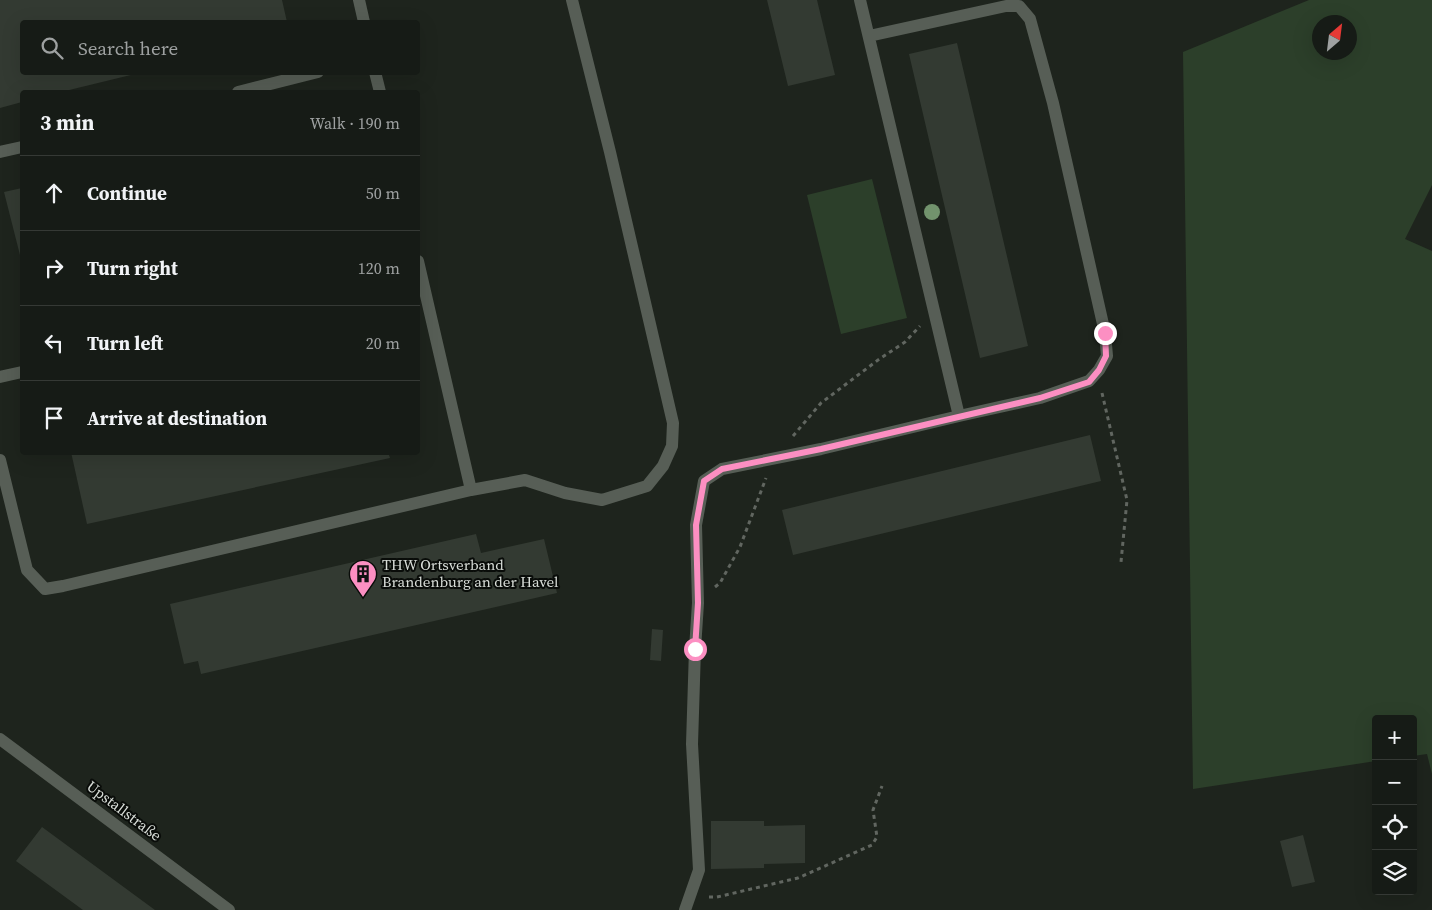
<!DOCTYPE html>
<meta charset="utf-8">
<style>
:root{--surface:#161b16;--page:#232823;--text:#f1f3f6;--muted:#9ea1a1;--line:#353935}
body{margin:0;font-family:"Source Serif 4",serif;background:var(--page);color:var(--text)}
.controls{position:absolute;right:15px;bottom:15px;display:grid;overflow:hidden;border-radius:5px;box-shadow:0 5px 20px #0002}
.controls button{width:45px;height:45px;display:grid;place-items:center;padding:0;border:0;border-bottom:1px solid var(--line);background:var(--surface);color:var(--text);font:25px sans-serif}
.compass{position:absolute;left:1312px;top:15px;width:45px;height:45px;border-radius:50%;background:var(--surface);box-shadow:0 5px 20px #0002;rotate:28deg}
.stop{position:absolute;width:15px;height:15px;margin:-11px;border:4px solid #fc8fc2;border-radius:50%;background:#fff}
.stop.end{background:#fc8fc2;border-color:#fff;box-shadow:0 1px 5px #0008}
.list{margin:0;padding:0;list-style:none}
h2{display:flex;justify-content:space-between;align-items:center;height:65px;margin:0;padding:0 20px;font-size:21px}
h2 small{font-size:16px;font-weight:400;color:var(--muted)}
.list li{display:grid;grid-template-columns:32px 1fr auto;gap:15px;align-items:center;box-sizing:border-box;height:75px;padding:0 20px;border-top:1px solid var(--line)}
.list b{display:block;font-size:19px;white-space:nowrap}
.list em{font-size:16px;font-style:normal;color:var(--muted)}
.icon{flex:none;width:28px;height:28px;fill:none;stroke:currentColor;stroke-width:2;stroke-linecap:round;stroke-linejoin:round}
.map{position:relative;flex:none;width:1432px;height:910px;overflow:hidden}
.search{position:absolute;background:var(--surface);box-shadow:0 5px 20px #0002;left:20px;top:20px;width:400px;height:55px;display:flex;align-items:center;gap:12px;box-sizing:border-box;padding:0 18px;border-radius:5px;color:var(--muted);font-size:19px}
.panel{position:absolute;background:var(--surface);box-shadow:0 5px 20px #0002;left:20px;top:90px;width:400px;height:365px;border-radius:5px}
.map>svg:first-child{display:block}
.green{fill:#2c3f2a;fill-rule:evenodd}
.building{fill:#333a32}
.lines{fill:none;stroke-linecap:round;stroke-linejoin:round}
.path{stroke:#616660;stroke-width:3;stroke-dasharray:4 4;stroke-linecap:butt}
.service{stroke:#575e56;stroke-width:12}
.tertiary{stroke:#575e56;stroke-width:12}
.tree{fill:#72936d}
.route{stroke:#fc8fc2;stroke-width:6}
.labels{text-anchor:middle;stroke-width:4;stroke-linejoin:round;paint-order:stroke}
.poi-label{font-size:15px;fill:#d8ddd8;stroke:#090c09;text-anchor:start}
.street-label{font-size:15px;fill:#d8ddd8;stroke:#090c09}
</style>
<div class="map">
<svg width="1432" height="910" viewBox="0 0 1432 910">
<rect width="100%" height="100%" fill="#1e241d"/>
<path class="green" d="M1309 0H1432V185L1405 239 1432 251V774L1427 754 1413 756V719H1376V761L1193 789 1183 52ZM1320 22H1350V52H1320Z
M872 179 907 318 841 334 807 195Z"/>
<path class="building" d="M0 0H282L287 22H22V72L139 73 61 92H22V102L0 108Z
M767 0H817L835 75 788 86Z
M957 43 1028 346 980 358 909 54Z
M22 188V263L4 192Z
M1090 435 1101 481 793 555 782 510Z
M71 452H388L390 458 87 524Z
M476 534 481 553 544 539 557 593 201 674 198 661 184 664 170 604Z
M652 629 663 630 661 661 650 660Z
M711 821H764V826L805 825V863L764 864V868L711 869Z
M42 827 155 910H83L16 861Z
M1303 835 1315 882 1292 887 1280 841Z"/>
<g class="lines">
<path class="path" d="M1102 393 1127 500 1121 562
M793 436 821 403 878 360 905 342 920 326
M715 587 720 583 740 547 766 478
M709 897H717L798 878 872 845 877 837 873 810 882 786"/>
<path class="service" d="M359 0 364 22
M860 0 959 416 1040 398 1089 381 1099 370 1107 356 1105 333 1053 103 1030 19 1019 6H1006L869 36
M375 72 380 92
M238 92 318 72
M0 152 22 147
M418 261 471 490
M0 377 22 372
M0 460 27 570 45 589 63 586 471 490 525 480 565 493 602 500 647 486 663 466 672 446 673 423 610 152 572 0
M685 910 699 870 692 744 695 649 698 603 696 525 704 481 722 469 821 449 959 416"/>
<path class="tertiary" d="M0 739 229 910"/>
</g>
<circle class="tree" cx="932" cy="212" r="8"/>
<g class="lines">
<path class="route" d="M695 649 698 603 696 525 704 481 722 469 821 449 1040 398 1089 382 1099 370 1106 356 1105 333"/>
</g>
<defs>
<symbol id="building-pin" viewBox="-11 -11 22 30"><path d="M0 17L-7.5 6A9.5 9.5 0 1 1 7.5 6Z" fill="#fc8fc2" stroke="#090c09"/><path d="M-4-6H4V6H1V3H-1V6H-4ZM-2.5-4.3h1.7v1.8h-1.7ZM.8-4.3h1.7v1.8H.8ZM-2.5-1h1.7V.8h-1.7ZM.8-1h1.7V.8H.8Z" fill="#111"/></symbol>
</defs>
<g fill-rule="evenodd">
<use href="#building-pin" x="347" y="558" width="32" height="43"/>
</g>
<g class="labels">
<g class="poi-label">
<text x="382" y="570">THW Ortsverband<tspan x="382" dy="17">Brandenburg an der Havel</tspan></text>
</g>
<g class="street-label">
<text transform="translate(124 811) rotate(37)" y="5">Upstallstraße</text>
</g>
</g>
</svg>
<div class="controls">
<button>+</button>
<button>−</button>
<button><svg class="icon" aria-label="locate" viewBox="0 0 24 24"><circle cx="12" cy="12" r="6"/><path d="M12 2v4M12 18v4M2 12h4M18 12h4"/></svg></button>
<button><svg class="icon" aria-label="layers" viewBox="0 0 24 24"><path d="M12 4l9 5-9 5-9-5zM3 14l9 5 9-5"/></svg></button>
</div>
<svg class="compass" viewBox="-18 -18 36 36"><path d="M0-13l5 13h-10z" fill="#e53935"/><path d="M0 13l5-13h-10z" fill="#9ea1a1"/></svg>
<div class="stop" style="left:695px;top:649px"></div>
<div class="stop end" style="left:1105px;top:333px"></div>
<div class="search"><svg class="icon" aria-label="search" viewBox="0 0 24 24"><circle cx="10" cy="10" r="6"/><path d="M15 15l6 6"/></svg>Search here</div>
<section class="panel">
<h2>3 min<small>Walk · 190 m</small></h2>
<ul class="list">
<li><svg class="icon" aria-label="ahead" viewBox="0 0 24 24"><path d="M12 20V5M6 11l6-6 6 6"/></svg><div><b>Continue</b></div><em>50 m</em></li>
<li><svg class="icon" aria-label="right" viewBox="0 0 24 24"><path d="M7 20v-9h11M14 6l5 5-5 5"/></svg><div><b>Turn right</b></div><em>120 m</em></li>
<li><svg class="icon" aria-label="left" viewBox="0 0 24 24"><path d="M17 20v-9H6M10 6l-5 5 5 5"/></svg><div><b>Turn left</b></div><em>20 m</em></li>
<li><svg class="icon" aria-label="arrive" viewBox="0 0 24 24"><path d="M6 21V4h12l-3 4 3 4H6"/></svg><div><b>Arrive at destination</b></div></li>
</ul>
</section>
</div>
